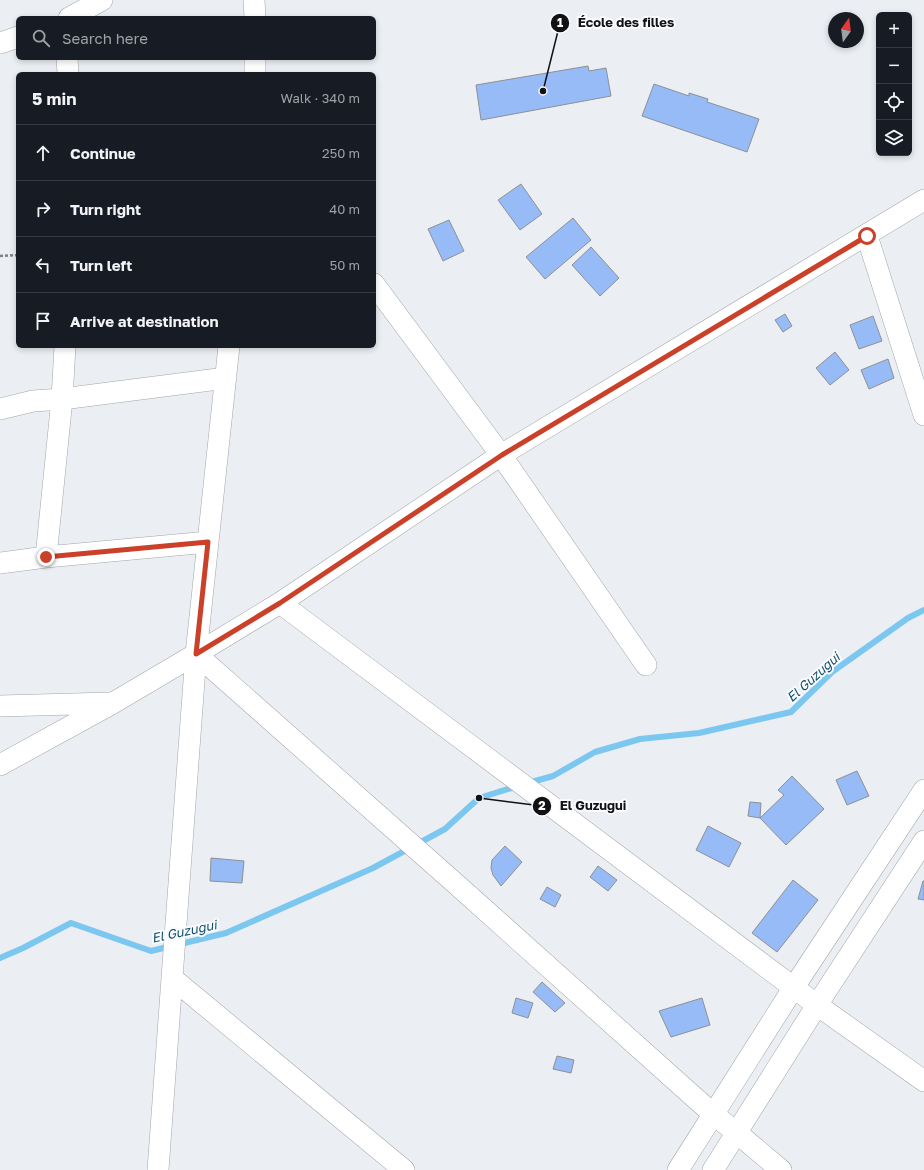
<!DOCTYPE html>
<meta charset="utf-8">
<style>
:root{--surface:#171b24;--page:#242831;--text:#f1f3f6;--muted:#9ea1a6;--line:#363941}
body{margin:0;font-family:"Golos Text",sans-serif;background:var(--page);color:var(--text)}
.controls{position:absolute;right:12px;top:12px;display:grid;overflow:hidden;border-radius:6px;box-shadow:0 2px 6px #0003}
.controls button{width:36px;height:36px;display:grid;place-items:center;padding:0;border:0;border-bottom:1px solid var(--line);background:var(--surface);color:var(--text);font:20px sans-serif}
.compass{position:absolute;left:828px;top:12px;width:36px;height:36px;border-radius:50%;background:var(--surface);box-shadow:0 2px 6px #0003;rotate:14deg}
.stop{position:absolute;width:12px;height:12px;margin:-9px;border:3px solid #cb4028;border-radius:50%;background:#fff}
.stop.end{background:#cb4028;border-color:#fff;box-shadow:0 1px 4px #0008}
.list{margin:0;padding:0;list-style:none}
h2{display:flex;justify-content:space-between;align-items:center;height:52px;margin:0;padding:0 16px;font-size:17px}
h2 small{font-size:13px;font-weight:400;color:var(--muted)}
.list li{display:grid;grid-template-columns:26px 1fr auto;gap:12px;align-items:center;box-sizing:border-box;height:56px;padding:0 16px;border-top:1px solid var(--line)}
.list b{display:block;font-size:15px;white-space:nowrap}
.list em{font-size:13px;font-style:normal;color:var(--muted)}
.icon{flex:none;width:22px;height:22px;fill:none;stroke:currentColor;stroke-width:2;stroke-linecap:round;stroke-linejoin:round}
.map{position:relative;flex:none;width:924px;height:1170px;overflow:hidden}
.search{position:absolute;background:var(--surface);box-shadow:0 2px 6px #0003;left:16px;top:16px;width:360px;height:44px;display:flex;align-items:center;gap:10px;box-sizing:border-box;padding:0 14px;border-radius:6px;color:var(--muted);font-size:15px}
.panel{position:absolute;background:var(--surface);box-shadow:0 2px 6px #0003;left:16px;top:72px;width:360px;height:276px;border-radius:6px}
.map>svg:first-child{display:block}
.lines{fill:none;stroke-linecap:round;stroke-linejoin:round}
.stream{stroke:#7bc7f0;stroke-width:6}
.building{fill:#96bbf7;stroke:#8e9094}
.minor-casing{stroke:#a3a6a9;stroke-width:22}
.path{stroke:#7f8184;stroke-width:2.5;stroke-dasharray:3 2;stroke-linecap:butt}
.minor{stroke:#fff;stroke-width:21}
.route{stroke:#cb4028;stroke-width:5}
.labels{text-anchor:middle;stroke-width:4;stroke-linejoin:round;paint-order:stroke}
.water-label{font-size:13px;font-style:italic;fill:#13506c;stroke:#f9fbfe}
.leader{fill:none;stroke:#121214;stroke-width:1.5}
.callout-dot{fill:#121214;stroke:#f9fbfe;stroke-width:1.5}
.mark-label{font-size:12px;text-anchor:middle;font-weight:bold;fill:#fff}
.callout-label{font-size:13px;text-anchor:middle;font-weight:bold;fill:#121214;stroke:#f9fbfe;stroke-width:4;stroke-linejoin:round;paint-order:stroke}
</style>
<div class="map">
<svg width="924" height="1170" viewBox="0 0 924 1170">
<rect width="100%" height="100%" fill="#ebeef2"/>
<g class="lines">
<path class="stream" d="M528 783 553 776 595 752 640 739 699 733 791 712 832 672 908 618 924 610
M0 958 23 948 71 923 151 951 226 933 373 868 445 829 479 798 518 786"/>
</g>
<path class="building" d="M588 66 589 71 606 68 611 96 481 120 476 85Z
M654 84 689 96V93L708 99 707 102 759 119 747 152 642 116Z
M521 184 542 214 520 230 498 200Z
M573 218 591 240 545 279 526 257Z
M449 220 464 251 443 261 428 229Z
M591 247 619 278 600 296 572 265Z
M785 314 792 326 783 332 775 320Z
M873 316 882 341 859 349 850 325Z
M835 352 849 370 830 385 816 368Z
M888 359 894 378 869 389 861 370Z
M857 771 869 796 847 805 836 780Z
M792 776 824 809 786 845 760 818 784 795 778 790Z
M750 802 761 803 760 818 748 816Z
M708 826 741 843 729 867 696 850Z
M505 846 522 862 501 886 493 875 491 868 492 860Z
M211 858 244 861 242 883 210 881Z
M598 866 617 880 608 891 590 877Z
M793 880 818 900 777 952 752 933Z
M923 881H924V900L918 899Z
M547 887 561 895 555 907 540 899Z
M542 982 565 1003 555 1012 533 992Z
M516 998 533 1003 528 1018 512 1013Z
M702 998 710 1025 671 1037 659 1011Z
M557 1056 574 1060 571 1073 553 1069Z"/>
<g class="lines">
<defs>
<path id="minor" d="M254 0 255 18
M69 18 102 0
M0 43 18 37
M67 58 68 74
M255 58V74
M867 236 924 415
M374 284 501 455 646 665
M229 346 196 654 172 978 404 1170
M0 409 33 401 62 399 226 378
M46 557 62 399 65 346
M0 563 46 557 208 542
M280 603 817 1005 924 1081
M196 654 456 884 713 1114 737 1133 781 1170
M0 706 110 703
M0 765 113 703 196 654 280 603 501 455 924 200
M158 1170 172 978
M678 1170 794 987 924 790
M713 1170 817 1005 924 841"/>
</defs>
<use href="#minor" class="minor-casing"/>
<path class="path" d="M0 256 18 255"/>
<use href="#minor" class="minor"/>
</g>
<g class="lines">
<path class="route" d="M46 557 208 542 196 654 280 603 502 455 867 236"/>
</g>
<g class="labels">
<g class="water-label">
<text transform="translate(813 677) rotate(-42)" y="5">El Guzugui</text>
<text transform="translate(184 931) rotate(-12)" y="5">El Guzugui</text>
</g>
</g>
<path class="leader" d="M543 91L560 23M479 798L542 806"/>
<g class="callout-dot">
<circle cx="543" cy="91" r="4"/>
<circle cx="479" cy="798" r="4"/>
<circle cx="560" cy="23" r="10"/>
<circle cx="542" cy="806" r="10"/>
</g>
<g class="mark-label">
<text x="560" y="27">1</text>
<text x="542" y="810">2</text>
</g>
<g class="callout-label">
<text x="626" y="27">École des filles</text>
<text x="593" y="810">El Guzugui</text>
</g>
</svg>
<div class="controls">
<button>+</button>
<button>−</button>
<button><svg class="icon" aria-label="locate" viewBox="0 0 24 24"><circle cx="12" cy="12" r="6"/><path d="M12 2v4M12 18v4M2 12h4M18 12h4"/></svg></button>
<button><svg class="icon" aria-label="layers" viewBox="0 0 24 24"><path d="M12 4l9 5-9 5-9-5zM3 14l9 5 9-5"/></svg></button>
</div>
<svg class="compass" viewBox="-18 -18 36 36"><path d="M0-13l5 13h-10z" fill="#e53935"/><path d="M0 13l5-13h-10z" fill="#9ea1a6"/></svg>
<div class="stop" style="left:867px;top:236px"></div>
<div class="stop end" style="left:46px;top:557px"></div>
<div class="search"><svg class="icon" aria-label="search" viewBox="0 0 24 24"><circle cx="10" cy="10" r="6"/><path d="M15 15l6 6"/></svg>Search here</div>
<section class="panel">
<h2>5 min<small>Walk · 340 m</small></h2>
<ul class="list">
<li><svg class="icon" aria-label="ahead" viewBox="0 0 24 24"><path d="M12 20V5M6 11l6-6 6 6"/></svg><div><b>Continue</b></div><em>250 m</em></li>
<li><svg class="icon" aria-label="right" viewBox="0 0 24 24"><path d="M7 20v-9h11M14 6l5 5-5 5"/></svg><div><b>Turn right</b></div><em>40 m</em></li>
<li><svg class="icon" aria-label="left" viewBox="0 0 24 24"><path d="M17 20v-9H6M10 6l-5 5 5 5"/></svg><div><b>Turn left</b></div><em>50 m</em></li>
<li><svg class="icon" aria-label="arrive" viewBox="0 0 24 24"><path d="M6 21V4h12l-3 4 3 4H6"/></svg><div><b>Arrive at destination</b></div></li>
</ul>
</section>
</div>
